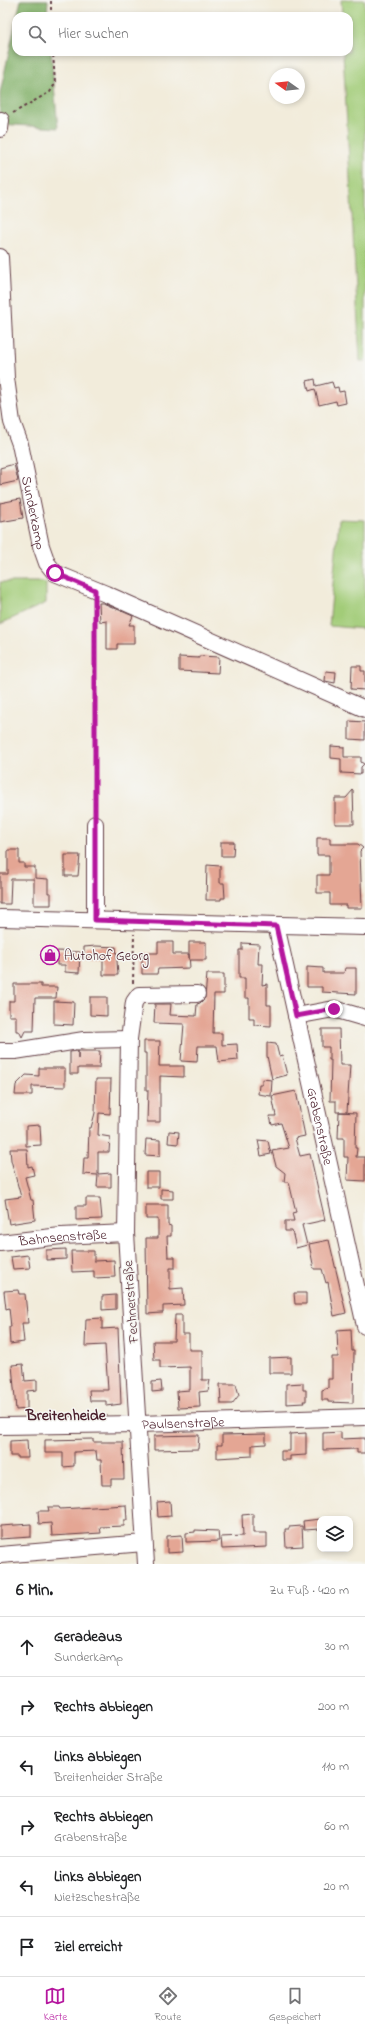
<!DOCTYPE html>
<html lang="de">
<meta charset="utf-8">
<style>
:root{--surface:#fff;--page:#f6f6f6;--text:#202124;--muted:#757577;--line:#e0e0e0;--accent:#b5179e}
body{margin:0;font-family:"Indie Flower",sans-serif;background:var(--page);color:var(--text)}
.controls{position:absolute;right:12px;bottom:12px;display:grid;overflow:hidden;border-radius:8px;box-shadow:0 2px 6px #0003}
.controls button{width:36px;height:36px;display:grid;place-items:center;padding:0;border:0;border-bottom:1px solid var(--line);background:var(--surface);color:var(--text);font:20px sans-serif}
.compass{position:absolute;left:269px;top:68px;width:36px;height:36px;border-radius:50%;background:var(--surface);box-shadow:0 2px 6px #0003;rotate:285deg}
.stop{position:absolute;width:12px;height:12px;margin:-9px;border:3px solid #b5179e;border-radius:50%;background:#fff}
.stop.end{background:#b5179e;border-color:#fff;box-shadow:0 1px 4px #0008}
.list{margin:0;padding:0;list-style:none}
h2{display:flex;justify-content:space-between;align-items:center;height:52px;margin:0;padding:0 16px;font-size:17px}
h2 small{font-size:13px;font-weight:400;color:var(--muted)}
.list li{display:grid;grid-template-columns:26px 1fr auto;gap:12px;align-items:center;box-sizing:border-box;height:60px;padding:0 16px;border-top:1px solid var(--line)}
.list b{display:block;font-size:15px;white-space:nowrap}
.list p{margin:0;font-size:13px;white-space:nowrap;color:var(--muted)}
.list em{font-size:13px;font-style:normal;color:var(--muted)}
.icon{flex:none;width:22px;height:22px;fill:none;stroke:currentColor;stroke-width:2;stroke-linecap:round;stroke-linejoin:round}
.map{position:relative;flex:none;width:365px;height:1564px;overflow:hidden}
.search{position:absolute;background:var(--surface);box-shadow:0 2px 6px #0003;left:12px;right:12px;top:12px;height:44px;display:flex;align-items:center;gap:10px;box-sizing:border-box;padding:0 14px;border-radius:12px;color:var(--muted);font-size:15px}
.sheet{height:412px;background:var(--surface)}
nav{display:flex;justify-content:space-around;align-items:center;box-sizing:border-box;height:56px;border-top:1px solid var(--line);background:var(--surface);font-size:11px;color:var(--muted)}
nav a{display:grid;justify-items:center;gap:2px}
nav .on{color:var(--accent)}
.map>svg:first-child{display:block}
.green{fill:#a2cc78;stroke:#767652}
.forest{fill:#81b068;stroke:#66684a}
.building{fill:#e4a694}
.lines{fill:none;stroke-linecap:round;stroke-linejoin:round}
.minor-casing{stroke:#633e45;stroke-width:18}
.path{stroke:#633e45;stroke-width:2;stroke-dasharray:3 3;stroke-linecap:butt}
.minor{stroke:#fff;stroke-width:16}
.route{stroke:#b5179e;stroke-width:5}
.labels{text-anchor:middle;stroke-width:3;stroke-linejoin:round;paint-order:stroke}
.street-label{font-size:14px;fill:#4a1f2b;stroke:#f6f6f2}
.poi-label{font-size:14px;fill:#4a1f2b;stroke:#f6f6f2;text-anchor:start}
.quarter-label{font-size:16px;font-weight:bold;fill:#4a1f2b;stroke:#f6f6f2}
</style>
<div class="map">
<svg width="365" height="1564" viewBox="0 0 365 1564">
<rect width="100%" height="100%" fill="#f6f6f2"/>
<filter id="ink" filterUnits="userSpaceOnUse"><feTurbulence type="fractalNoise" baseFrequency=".025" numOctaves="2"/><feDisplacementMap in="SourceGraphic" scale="8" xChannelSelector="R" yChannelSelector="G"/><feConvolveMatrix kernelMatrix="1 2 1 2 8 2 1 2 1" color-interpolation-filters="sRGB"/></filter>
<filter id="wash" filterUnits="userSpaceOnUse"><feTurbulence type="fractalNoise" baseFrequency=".012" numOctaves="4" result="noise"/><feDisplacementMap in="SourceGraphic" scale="16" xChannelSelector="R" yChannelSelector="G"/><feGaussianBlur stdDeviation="0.9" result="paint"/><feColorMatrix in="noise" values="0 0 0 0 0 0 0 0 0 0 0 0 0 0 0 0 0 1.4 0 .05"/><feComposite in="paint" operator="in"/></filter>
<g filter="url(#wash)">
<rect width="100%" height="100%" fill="#f2ecdb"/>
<path class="green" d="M341 0H365V361H360L343 52H349V16H342Z
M339 519 365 520V629L329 626Z
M43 582 46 583V603L0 624V582Z"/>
<path class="forest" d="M21 0H48L47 16H17Z
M16 20V52H51L58 128 0 124V93Z"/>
<g id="blocks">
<path class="building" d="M315 379 316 386 332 382 334 388 338 387 339 392 344 391 346 403 337 405 336 401 319 405 315 389 309 391 307 381Z
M14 464 18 481 0 485V468Z
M20 499 23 518 0 522V503Z
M99 603H103L133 616 129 625H134V644H117V649H107V621L100 622Z
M199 656 219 657 218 673 179 671V657L199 658Z
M352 666H361V671H365V690L351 689Z
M326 671 336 672 335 683 325 681Z
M349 721 365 722V740L349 739Z
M331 746 344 747V757H361V762L364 764 361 767V774L341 773V759L331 758Z
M353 790 354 824H335V798H346Z
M317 838H330V844H358L363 848 360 851 362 908H346V905H330V893H317V875H329V855H317Z
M221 842H234L233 856H221Z
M8 850H19V863H24V867H35V878L48 879V893H51V905H34V879H11L10 904H0V874H8Z
M65 855H80L78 876H65Z
M207 865 220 866V883H224L225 898H221V900H206Z
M158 942H173V954H189L190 968 158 969 157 974H142V953H158Z
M189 942H206V960H189Z
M242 943 259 944 258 964H263L262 985 267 984V1005H271V1026L254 1025V1018H249V998H245V978H239V950H242Z
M96 946 116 947 118 975H103V959L84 958V947Z
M57 951 80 952 79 973 65 972V965H57Z
M307 967 323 968V973H344L345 968H356V994L322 992V987H307Z
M207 974H224V994H214L213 1033H222V1045L237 1044 238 1060 219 1062 217 1046H198L197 1062 181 1061 184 1024 154 1023 155 1004H171L170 1015 196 1016 197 1004 200 1003 205 998Z
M14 984H41V987H57L56 998H35L34 1031H25L22 1037 19 1031H16V1016H9V1001H14Z
M90 997H107V1016L90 1015Z
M54 1001 74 1002 73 1025 54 1024Z
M322 1029H339L340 1065H350L347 1112H336V1101H330L331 1060H329V1047H322Z
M144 1041H160L159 1066H184V1077L160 1076V1122H147L148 1090H146V1053H144Z
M267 1043 276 1044 279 1056 282 1055 287 1075 272 1079 267 1056Z
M78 1051H100L99 1068H78V1074H70V1052L78 1051V1059Z
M39 1068H65V1087L32 1086V1095H15L16 1085 26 1075 39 1076Z
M96 1079H111L110 1114 99 1113 98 1135 110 1137 109 1152H98V1174L111 1173V1187H97L98 1175 83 1174 84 1158H88L89 1128H91L95 1113Z
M262 1079 272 1080 271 1096 258 1094 259 1085H262Z
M296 1091 305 1136 295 1138 300 1156 310 1154 325 1220 302 1225 307 1245 296 1248 292 1231H285V1221H294L292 1213 296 1212 289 1182H284L285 1173 276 1166 272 1151 289 1148 281 1123 272 1125 270 1116H276L272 1096Z
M339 1112 356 1113 355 1148H357L356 1157H365V1181L347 1180 348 1157H344V1138H338Z
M40 1125 41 1145 26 1146V1126Z
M169 1131 179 1132 178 1144 168 1143Z
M146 1139 160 1140V1156L145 1155Z
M258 1140 268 1141 271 1154 261 1156Z
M10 1149H27L28 1167 32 1166 34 1175 25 1177 31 1200H33L35 1220 9 1224 5 1199 21 1197 11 1160Z
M146 1172H159V1187H146Z
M161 1189 173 1190V1199H161Z
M86 1198H100L102 1219 76 1220V1206H86Z
M146 1205H168V1225L171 1226V1236H167L168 1257H175V1268H170V1289L183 1288 184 1305 163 1306V1313H161L147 1314 146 1238H158V1219H146Z
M329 1240 346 1313 334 1316 328 1282 326 1283 322 1269H314L309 1244Z
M66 1249V1259L46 1260V1250Z
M71 1251H94V1261L114 1260 115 1277 94 1278V1271L72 1272Z
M28 1255 30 1268 13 1269 11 1257Z
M18 1290 19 1294H25L28 1323H22L24 1342 10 1344 9 1327H11L9 1308 6 1309 4 1291Z
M294 1293H306V1304H295Z
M116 1295V1309L102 1310V1296Z
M175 1315H182V1334H189V1350H202V1380H210L208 1391 199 1392 200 1407 178 1408 177 1391 190 1390V1367L160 1368V1360H154L153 1341H174Z
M102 1318V1329L118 1328 121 1404 106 1406V1401H90L89 1390H108L105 1345 85 1346 86 1319Z
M351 1329 352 1351H354L353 1403 328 1402V1400H322V1390L328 1388V1379H332V1357H338L337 1330Z
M291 1357V1373H269V1358Z
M23 1364 25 1381 37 1380V1390L27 1391V1409L16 1410 12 1365Z
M161 1381 162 1391 152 1392V1382Z
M303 1383V1390H306V1401H303L304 1403 286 1404V1384Z
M220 1384H236L239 1395 232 1404H221Z
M341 1432V1439L365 1438V1453H357V1449L323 1450V1433Z
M306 1433V1455L290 1456V1460H281V1451H290V1434Z
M266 1434V1444L252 1445V1456L217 1458V1445H222V1435Z
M199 1435 198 1449 154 1450V1436Z
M93 1439V1442H123L124 1479H111V1485H102L101 1460H97L96 1451 74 1452V1466L63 1467V1453H45V1440Z
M27 1440 28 1458H18V1456H10V1441Z
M170 1501 171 1516 158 1517 157 1502Z
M126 1505 127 1520H124V1526L100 1527 101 1533 52 1536 51 1523 39 1524 38 1511H49L48 1507H59L60 1509Z
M253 1514V1533H267V1547L222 1549 221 1537 243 1536 242 1515Z
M320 1519V1529L304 1530 303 1521Z
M31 1524V1537L0 1539V1526Z
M302 1526 303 1546 286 1547 285 1529H289V1527Z
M195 1530 218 1531 219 1541 186 1542V1533L195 1532Z
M182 1535 183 1552 167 1553V1536Z"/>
</g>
</g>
<g filter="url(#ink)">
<use href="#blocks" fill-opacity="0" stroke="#633e45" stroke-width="1"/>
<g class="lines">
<defs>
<g id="minor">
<path d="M0 129 1 120"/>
<path id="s1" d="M0 257 6 378 12 422 20 444 41 546 47 563 55 573 106 594 365 709"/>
<path d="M0 918 365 927"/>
<path d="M95 920V824"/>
<path id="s2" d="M276 925 365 1326"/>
<path d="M296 1016 334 1009 365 1018"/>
<path d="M0 1051H15L84 1040 129 1039"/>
<path id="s3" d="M0 1243 61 1236 126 1233"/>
<path id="s4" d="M0 1426 138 1424 365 1417"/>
<path d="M0 1555 144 1543"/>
<path d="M146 1564 126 1233 129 1039 134 1002 139 995 197 994"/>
</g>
</defs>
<use href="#minor" class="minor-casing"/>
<path class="path" d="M51 16V0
M13 113 50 92 55 84 53 52
M95 604V811
M133 983 134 934"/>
<use href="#minor" class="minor"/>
</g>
</g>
<g class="lines" filter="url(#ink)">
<path class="route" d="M55 573 95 590V920L276 926 296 1016 334 1009"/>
</g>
<defs>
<symbol id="shop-ring" viewBox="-11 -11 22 22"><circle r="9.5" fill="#f6f6f2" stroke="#b5179e" stroke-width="1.5"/><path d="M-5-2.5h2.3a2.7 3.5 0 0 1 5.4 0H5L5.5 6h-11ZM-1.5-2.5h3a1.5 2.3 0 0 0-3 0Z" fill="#b5179e"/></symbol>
</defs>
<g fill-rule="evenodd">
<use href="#shop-ring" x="39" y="944" width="22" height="22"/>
</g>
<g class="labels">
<g class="street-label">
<text dy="5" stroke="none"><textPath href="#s1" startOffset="259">Sunderkamp</textPath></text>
<text dy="5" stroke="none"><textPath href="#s2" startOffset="206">Grabenstraße</textPath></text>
<text dy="5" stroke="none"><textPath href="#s3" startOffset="63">Bahnsenstraße</textPath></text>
<text transform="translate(130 1302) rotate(-94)" y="5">Fechnerstraße</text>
<text dy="5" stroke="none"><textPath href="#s4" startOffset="183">Paulsenstraße</textPath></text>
</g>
<g class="poi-label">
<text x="64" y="960">Autohof Georg</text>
</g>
<g class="quarter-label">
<text x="66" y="1420">Breitenheide</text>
</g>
</g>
</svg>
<div class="controls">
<button><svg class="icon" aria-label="layers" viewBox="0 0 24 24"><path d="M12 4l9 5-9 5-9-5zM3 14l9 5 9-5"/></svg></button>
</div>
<svg class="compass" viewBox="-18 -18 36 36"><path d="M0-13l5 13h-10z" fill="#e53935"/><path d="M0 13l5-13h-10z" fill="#757577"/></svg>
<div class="stop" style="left:55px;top:573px"></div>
<div class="stop end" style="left:334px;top:1009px"></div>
<div class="search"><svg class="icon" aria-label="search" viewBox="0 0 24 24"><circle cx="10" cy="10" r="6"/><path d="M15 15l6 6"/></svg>Hier suchen</div>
</div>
<section class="sheet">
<h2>6 Min.<small>Zu Fuß · 420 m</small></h2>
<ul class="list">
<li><svg class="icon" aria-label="ahead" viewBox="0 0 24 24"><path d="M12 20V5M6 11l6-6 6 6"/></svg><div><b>Geradeaus</b><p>Sunderkamp</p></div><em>30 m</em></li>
<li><svg class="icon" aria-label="right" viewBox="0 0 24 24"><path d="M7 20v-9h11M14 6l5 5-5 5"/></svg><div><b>Rechts abbiegen</b></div><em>200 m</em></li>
<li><svg class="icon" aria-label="left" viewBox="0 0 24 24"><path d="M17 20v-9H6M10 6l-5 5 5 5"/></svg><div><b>Links abbiegen</b><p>Breitenheider Straße</p></div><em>110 m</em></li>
<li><svg class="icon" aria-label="right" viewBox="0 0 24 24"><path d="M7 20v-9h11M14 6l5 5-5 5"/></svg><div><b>Rechts abbiegen</b><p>Grabenstraße</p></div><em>60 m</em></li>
<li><svg class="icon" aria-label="left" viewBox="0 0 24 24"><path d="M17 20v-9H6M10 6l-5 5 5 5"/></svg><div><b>Links abbiegen</b><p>Nietzschestraße</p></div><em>20 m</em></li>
<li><svg class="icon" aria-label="arrive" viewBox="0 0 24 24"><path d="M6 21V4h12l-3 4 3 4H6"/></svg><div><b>Ziel erreicht</b></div></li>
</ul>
</section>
<nav>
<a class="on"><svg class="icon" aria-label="map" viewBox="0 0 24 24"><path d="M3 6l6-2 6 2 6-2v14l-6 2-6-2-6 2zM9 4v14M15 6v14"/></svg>Karte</a>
<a><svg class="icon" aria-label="directions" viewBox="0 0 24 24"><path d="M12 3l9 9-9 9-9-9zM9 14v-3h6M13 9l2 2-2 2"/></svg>Route</a>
<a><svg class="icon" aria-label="saved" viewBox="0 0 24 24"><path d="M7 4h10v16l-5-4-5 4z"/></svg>Gespeichert</a>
</nav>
